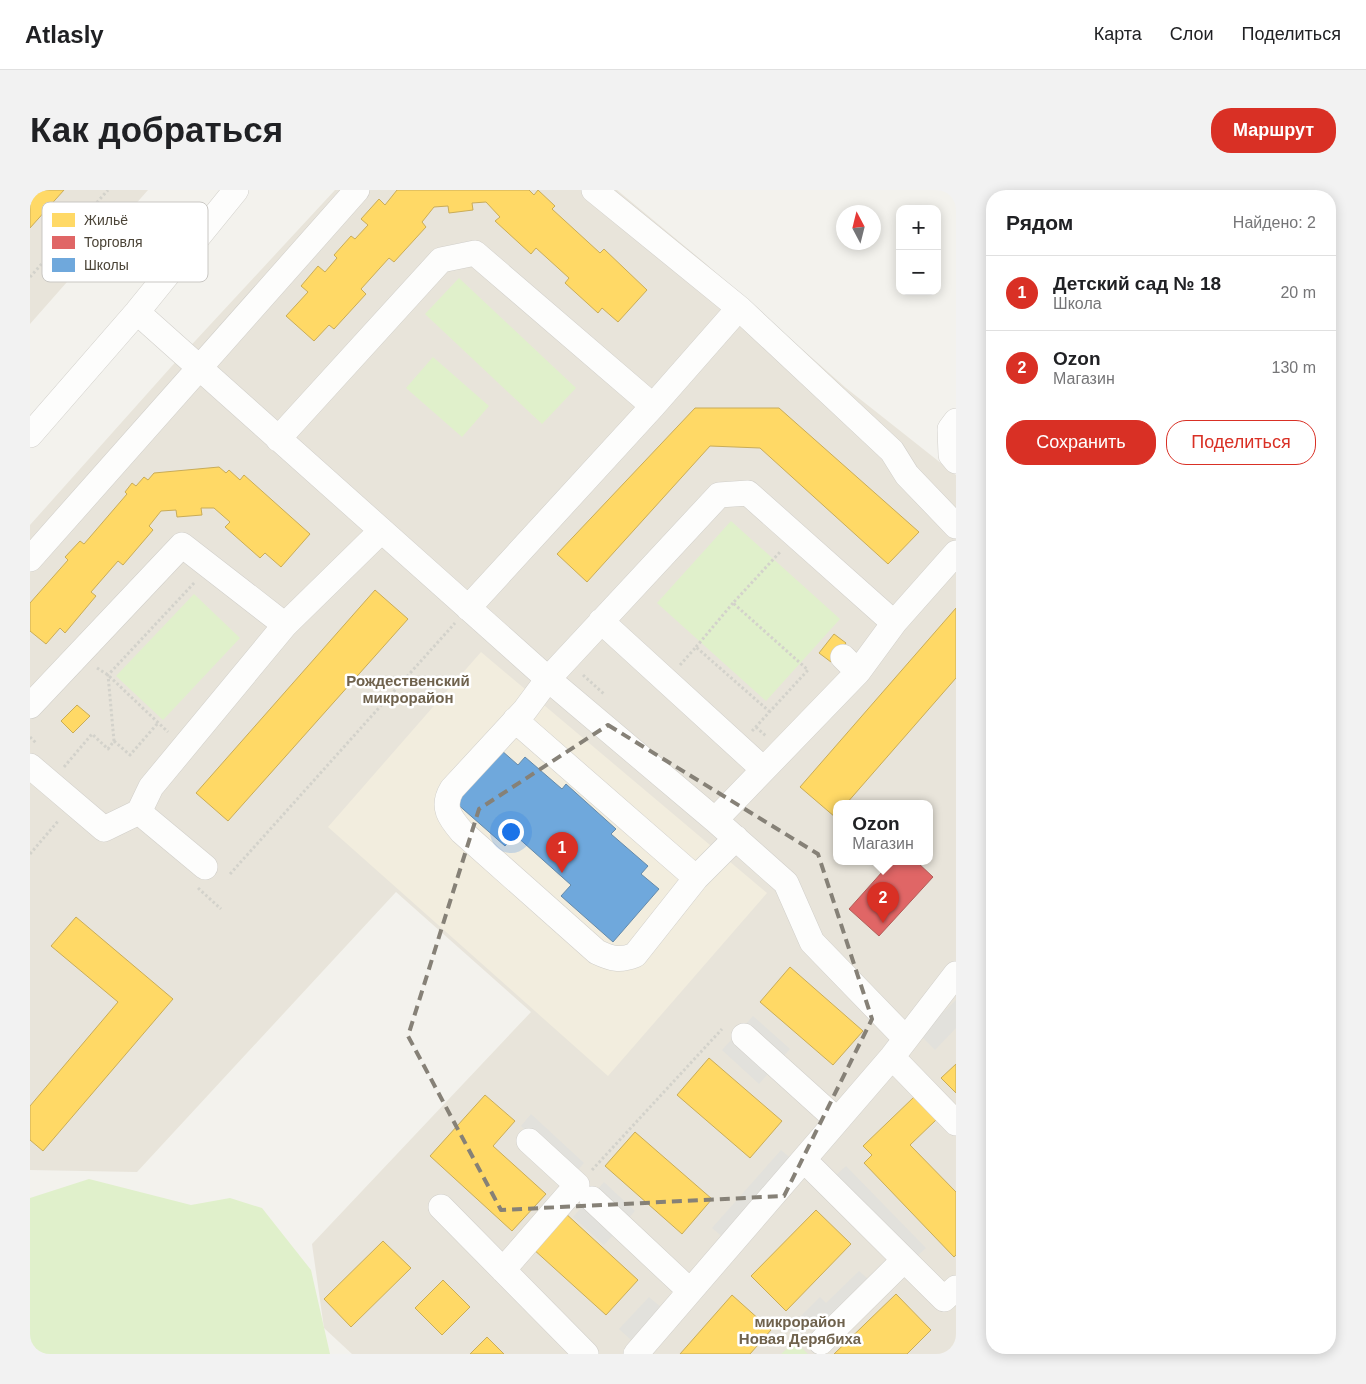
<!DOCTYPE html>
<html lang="ru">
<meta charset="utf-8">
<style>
:root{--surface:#fff;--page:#f2f2f2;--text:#202124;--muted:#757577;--line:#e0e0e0;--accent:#d93025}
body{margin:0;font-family:Helvetica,sans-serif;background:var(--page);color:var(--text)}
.controls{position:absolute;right:15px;top:15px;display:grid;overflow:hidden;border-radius:10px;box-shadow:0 2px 12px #0003}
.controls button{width:45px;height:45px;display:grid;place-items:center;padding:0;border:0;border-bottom:1px solid var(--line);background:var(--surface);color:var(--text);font:25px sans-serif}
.compass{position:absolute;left:806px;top:15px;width:45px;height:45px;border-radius:50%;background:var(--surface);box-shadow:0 2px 12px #0003;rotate:353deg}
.you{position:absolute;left:480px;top:641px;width:18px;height:18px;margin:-12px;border:4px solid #fff;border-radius:50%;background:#1a73e8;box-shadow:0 0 0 8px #1a73e833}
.badge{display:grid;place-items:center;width:32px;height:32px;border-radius:50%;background:var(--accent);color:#fff;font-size:16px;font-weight:700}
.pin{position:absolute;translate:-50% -41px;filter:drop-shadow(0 1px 2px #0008)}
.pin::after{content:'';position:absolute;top:26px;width:18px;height:15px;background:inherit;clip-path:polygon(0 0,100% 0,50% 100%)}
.popup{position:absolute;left:803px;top:610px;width:100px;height:65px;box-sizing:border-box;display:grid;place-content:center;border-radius:10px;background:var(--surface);filter:drop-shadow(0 1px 4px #0005);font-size:16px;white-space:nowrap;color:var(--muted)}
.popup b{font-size:19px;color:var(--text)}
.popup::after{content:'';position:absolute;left:50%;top:100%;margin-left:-10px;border:10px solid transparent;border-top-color:var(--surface)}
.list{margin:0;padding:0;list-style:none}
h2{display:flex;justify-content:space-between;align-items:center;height:65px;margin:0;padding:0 20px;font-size:21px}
h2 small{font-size:16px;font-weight:400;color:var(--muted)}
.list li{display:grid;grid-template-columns:32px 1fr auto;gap:15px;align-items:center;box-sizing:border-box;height:75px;padding:0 20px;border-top:1px solid var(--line)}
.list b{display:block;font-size:19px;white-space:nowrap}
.list p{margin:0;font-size:16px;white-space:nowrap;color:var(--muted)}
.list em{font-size:16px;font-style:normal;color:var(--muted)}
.actions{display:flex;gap:10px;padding:15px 20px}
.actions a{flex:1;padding:11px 0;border:1px solid var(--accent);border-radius:20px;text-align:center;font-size:18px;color:var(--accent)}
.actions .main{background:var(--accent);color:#fff}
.map{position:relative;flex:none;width:926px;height:1164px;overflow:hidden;border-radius:20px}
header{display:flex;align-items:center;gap:30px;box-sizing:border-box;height:70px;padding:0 25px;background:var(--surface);border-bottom:1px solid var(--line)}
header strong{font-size:24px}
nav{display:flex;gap:28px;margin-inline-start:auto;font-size:18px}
.intro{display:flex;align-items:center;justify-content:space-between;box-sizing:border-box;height:120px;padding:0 30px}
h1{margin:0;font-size:35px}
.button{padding:12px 22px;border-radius:20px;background:var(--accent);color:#fff;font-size:18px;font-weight:700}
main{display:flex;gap:30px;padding:0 30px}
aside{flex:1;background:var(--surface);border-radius:20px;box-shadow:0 2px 12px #0003}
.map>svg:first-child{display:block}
.residential{fill:#e8e4da;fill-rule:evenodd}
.education{fill:#f2edde}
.green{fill:#e0f0cb}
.parking{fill:#e2e1dc}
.homes{fill:#ffd966;stroke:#c9ac58}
.shops{fill:#e06666;stroke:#b35c58}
.schools{fill:#6fa8dc;stroke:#648aaa}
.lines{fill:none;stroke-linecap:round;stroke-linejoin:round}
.minor-casing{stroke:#d1cfca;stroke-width:26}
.path{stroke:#d3d2cb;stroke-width:3;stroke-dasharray:2.5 2.5;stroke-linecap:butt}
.minor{stroke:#fdfdfc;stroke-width:25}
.marked{fill:none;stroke:#868177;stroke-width:4;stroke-dasharray:10 6;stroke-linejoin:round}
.labels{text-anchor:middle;stroke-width:5;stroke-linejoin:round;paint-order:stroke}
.neighbourhood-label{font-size:15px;font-weight:bold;fill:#6f624d;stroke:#fff}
.key{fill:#fff;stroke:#c9c7c3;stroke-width:1}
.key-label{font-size:14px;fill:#4b4437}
</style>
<header>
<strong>Atlasly</strong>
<nav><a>Карта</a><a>Слои</a><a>Поделиться</a></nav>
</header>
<div class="intro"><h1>Как добраться</h1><a class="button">Маршрут</a></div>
<main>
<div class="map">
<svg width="926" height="1164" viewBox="0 0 926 1164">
<rect width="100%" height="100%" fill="#f3f2ed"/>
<path class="residential" d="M0 0H118L0 134Z
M305 0H587L675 73 816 198 926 285V1164H322L294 1138 282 1054 501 822 366 702 107 982 0 980V335L141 177ZM807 614H899V672H807Z"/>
<path class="education" d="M451 462 737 703 578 886 298 637Z"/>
<path class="green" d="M429 88 546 198 512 234 395 124Z
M403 167 459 216 432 247 376 198Z
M701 331 810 429 736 511 627 413Z
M164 404 210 448 133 530 86 486Z
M59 989 161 1015 200 1008 232 1018 281 1080 300 1164H0V1008Z
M765 1151 778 1164H751Z"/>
<path class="parking" d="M926 810V838L905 860 890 845Z
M723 826 760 859 729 894 692 860Z
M501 924 554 973 544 984 491 936Z
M751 960 764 971 694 1048 682 1038Z
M816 976 896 1058 885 1068 805 986Z
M574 992 605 1021 574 1055 543 1027Z
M829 1081 838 1089 799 1128 793 1122 767 1148 758 1139 790 1107 796 1113Z
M619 1107 632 1118 601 1150 589 1139Z"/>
<path class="homes" d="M0 0H34L0 38Z
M367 0H499L504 5 508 0 525 16 522 19 570 63 574 59 617 100 588 132 572 118 568 123 535 93 539 88 506 58 501 64 465 31 470 27 456 12 442 13 443 20 419 23 418 16 404 17 392 32 396 37 364 72 359 68 331 99 336 104 304 139 299 135 284 151 256 126 278 102 271 96 288 76 295 82 307 68 304 65 321 46 325 49 338 35 331 29 349 9 355 15Z
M665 218H749L889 342 858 374 730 258 680 256 557 392 527 364Z
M189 277 196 283 199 280 210 290 214 285 280 344 251 377 235 363 230 368 195 337 200 332 184 318H171L172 325 147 327 146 320 131 321 119 336 123 340 93 375 88 371 61 402 66 406 35 443 30 438 16 454 0 441V413L38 370 35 367 50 351 54 354 97 304 95 302 102 293 106 296 114 287 118 290 124 283Z
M345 400 378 429 198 631 166 603Z
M926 418V488L816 614H807L805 627 770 597Z
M804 444 816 453 801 472 789 463Z
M47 515 60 526 43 543 31 531Z
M46 727 143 809 13 961 0 950V916L88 812 21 756Z
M760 777 833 841 803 875 730 812Z
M679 868 752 931 720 968 647 905Z
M926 874V903L911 888Z
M455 905 485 931 463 956 516 1004 482 1041 400 966Z
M884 907 906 930 880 955 926 1002V1065L924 1067 834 973 842 965 833 956Z
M605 942 682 1009 652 1044 575 976Z
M786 1020 821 1054 756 1121 721 1086Z
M534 1022 608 1090 576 1125 502 1058Z
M353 1051 381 1078 321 1137 294 1109Z
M413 1090 440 1117 412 1145 385 1118Z
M866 1104 901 1140 877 1164H804Z
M702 1105 741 1140 720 1164H650Z
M457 1147 474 1164H440Z"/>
<path class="shops" d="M861 672H887L903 687 849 746 819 719Z"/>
<path class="schools" d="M471 560 488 575 495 567 532 599 536 594 586 639 581 644 618 676 611 684 629 699 583 752 531 706 541 695 485 645 475 656 425 612Z"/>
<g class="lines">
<defs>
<path id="minor" d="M564 0 709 118
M107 122 518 489 685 630 756 693 782 752 876 849
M926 231 920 239 921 265 926 271
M0 245 107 122 206 0
M248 249 411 70 445 63 623 216
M0 369 327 0
M438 418 623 216 709 118 862 261 877 285 926 336
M571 431 733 579
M864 433 926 363
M255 435 351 341
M0 516 152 355 255 435 121 597 109 622 175 677
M485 530 666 688
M0 576 74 639 109 622
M685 630 828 482
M706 648 666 688 605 765C590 771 582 769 567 762L432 642C420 628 411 617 422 599L495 520 518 489 689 305 718 303 864 433 828 482 813 467
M714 846 807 930
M862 867 926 933
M774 970 914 1109 926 1098
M562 1009 660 1101
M411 1017 556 1164
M473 1080 547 995 499 951
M791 1152 874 1070
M606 1164 862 867 926 784"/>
</defs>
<use href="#minor" class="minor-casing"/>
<path class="path" d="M0 87 78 0
M666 457 703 413
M650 475 666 457 740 522
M67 478 78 485 138 542
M553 485 574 504
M726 537 737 547
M722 541 778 480 703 413 750 362
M0 547 7 554
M84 551 100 565 128 533
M34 577 62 544 78 559 84 551 78 485 165 392
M0 664 29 630
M200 684 425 433
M168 698 191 719
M562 980 692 839"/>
<use href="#minor" class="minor"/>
</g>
<path class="marked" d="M578 535 788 664 842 829 754 1006 471 1020 378 846 449 619Z"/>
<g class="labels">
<g class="neighbourhood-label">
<text x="378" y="496">Рождественский<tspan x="378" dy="17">микрорайон</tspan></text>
<text x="770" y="1137">микрорайон<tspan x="770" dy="17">Новая Дерябиха</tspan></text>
</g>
</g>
<rect x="12" y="12" width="166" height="80" rx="8" class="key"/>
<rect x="22" y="23" width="23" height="14" fill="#ffd966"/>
<rect x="22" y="46" width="23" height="13" fill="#e06666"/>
<rect x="22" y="68" width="23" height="14" fill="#6fa8dc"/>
<g class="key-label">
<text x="54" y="35">Жильё</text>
<text x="54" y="57">Торговля</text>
<text x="54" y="80">Школы</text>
</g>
</svg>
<div class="controls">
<button>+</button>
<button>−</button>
</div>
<svg class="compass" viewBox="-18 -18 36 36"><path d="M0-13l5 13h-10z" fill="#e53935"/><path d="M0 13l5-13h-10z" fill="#757577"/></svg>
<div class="you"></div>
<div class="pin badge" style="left:532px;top:683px">1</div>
<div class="pin badge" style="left:853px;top:733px">2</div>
<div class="popup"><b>Ozon</b>Магазин</div>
</div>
<aside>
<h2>Рядом<small>Найдено: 2</small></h2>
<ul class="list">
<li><span class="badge">1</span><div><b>Детский сад № 18</b><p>Школа</p></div><em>20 m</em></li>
<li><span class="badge">2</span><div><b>Ozon</b><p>Магазин</p></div><em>130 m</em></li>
</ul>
<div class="actions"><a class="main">Сохранить</a><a>Поделиться</a></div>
</aside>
</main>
